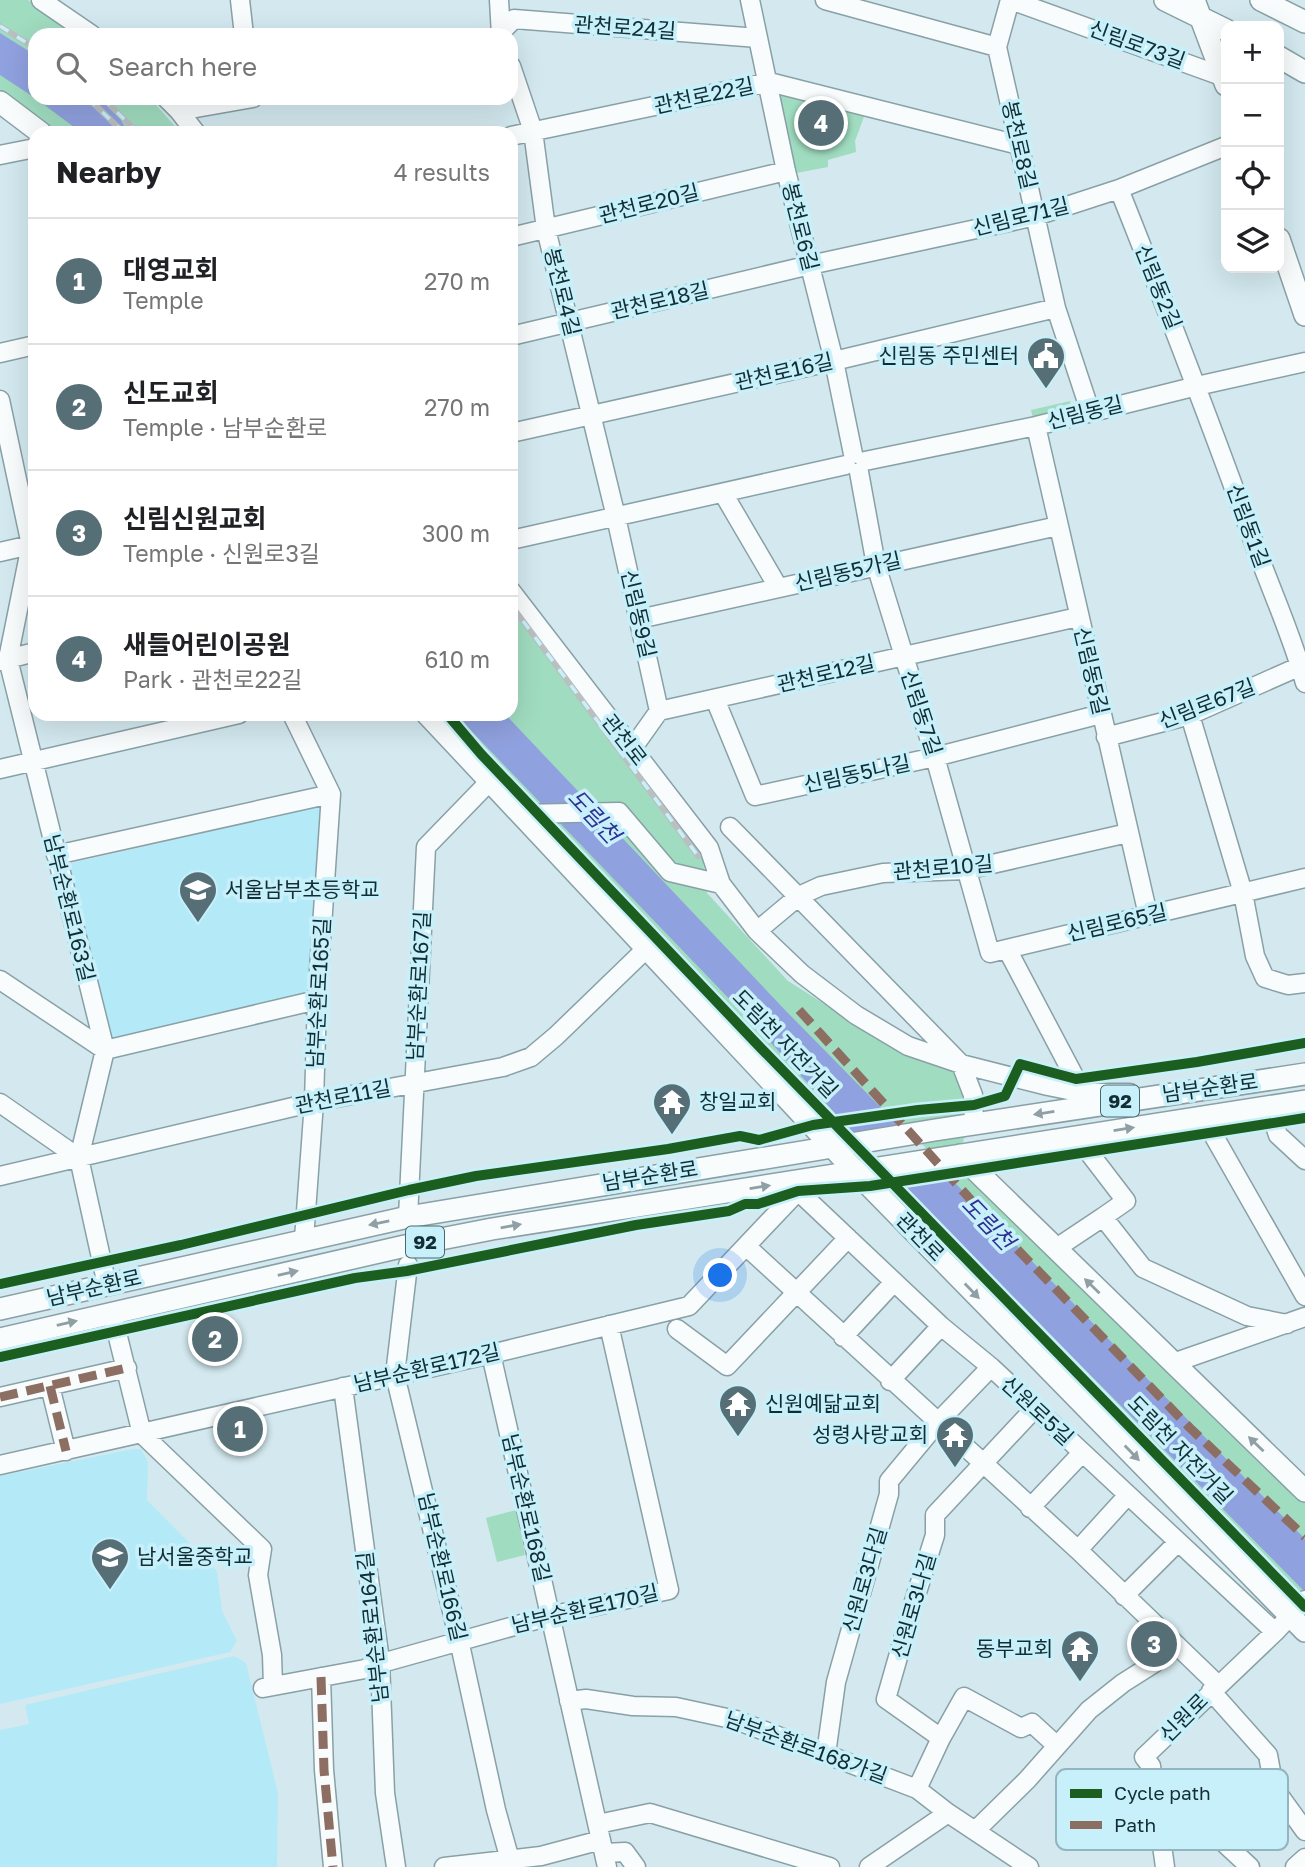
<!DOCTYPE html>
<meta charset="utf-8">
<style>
:root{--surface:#fff;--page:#f2f2f2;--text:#202124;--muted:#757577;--line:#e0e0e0;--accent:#566f76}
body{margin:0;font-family:"Golos Text","Noto Sans KR",sans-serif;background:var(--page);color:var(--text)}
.controls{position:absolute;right:21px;top:21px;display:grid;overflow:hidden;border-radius:14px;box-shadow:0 7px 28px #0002}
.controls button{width:63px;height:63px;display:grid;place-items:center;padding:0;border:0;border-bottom:2px solid var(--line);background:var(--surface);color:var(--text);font:35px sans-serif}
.you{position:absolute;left:721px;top:1276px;width:24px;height:24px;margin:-18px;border:5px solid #fff;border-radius:50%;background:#1a73e8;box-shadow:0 0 0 10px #1a73e833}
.badge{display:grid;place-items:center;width:46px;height:46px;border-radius:50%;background:var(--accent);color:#fff;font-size:23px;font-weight:700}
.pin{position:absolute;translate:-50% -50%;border:4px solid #fff;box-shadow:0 2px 7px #0006}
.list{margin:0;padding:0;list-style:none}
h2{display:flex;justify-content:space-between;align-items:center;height:91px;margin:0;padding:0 28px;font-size:30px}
h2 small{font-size:23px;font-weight:400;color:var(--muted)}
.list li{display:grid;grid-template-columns:46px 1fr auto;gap:21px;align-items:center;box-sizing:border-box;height:126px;padding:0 28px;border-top:2px solid var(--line)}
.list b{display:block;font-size:26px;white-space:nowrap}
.list p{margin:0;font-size:23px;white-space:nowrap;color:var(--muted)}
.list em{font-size:23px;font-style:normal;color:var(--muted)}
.icon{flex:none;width:38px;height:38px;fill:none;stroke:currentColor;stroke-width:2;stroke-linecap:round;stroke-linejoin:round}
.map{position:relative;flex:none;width:1305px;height:1867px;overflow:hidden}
.search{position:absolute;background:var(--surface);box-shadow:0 7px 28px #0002;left:28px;top:28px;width:490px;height:77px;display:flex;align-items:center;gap:18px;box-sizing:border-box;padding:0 24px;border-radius:21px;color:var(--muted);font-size:26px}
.panel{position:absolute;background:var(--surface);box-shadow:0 7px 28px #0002;left:28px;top:126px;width:490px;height:595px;border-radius:21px}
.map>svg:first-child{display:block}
.built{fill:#b4eaf7}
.green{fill:#a0dcc0}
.water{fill:#90a1df}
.pier{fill:#d3e9ef}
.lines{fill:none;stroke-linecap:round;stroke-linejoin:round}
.minor-casing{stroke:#89a0a6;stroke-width:21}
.major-casing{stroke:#89a0a6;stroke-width:24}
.minor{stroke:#f8fcfd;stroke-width:18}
.major{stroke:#f8fcfd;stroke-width:21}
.rail-casing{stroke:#bac0c2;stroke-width:6}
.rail{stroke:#c8f0fa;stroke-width:3.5;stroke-dasharray:10;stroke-linecap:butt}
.quiet{stroke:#8d6e63;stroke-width:9;stroke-dasharray:18 9;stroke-linecap:butt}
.cycleway-casing{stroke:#c8f0fa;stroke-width:15}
.cycleway{stroke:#1b5e20;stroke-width:10}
.oneway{fill:#909fa3}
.labels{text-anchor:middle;stroke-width:7;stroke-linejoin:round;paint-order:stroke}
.shield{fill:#c8f0fa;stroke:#496870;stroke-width:2}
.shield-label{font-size:19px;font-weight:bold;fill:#122e35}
.street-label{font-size:21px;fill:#122e35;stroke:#c8f0fa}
.poi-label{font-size:21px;fill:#122e35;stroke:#c8f0fa;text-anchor:start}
.water-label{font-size:23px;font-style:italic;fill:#2f3094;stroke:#c8f0fa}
.key{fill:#c8f0fa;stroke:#91b6bf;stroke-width:2}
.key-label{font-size:19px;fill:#122e35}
</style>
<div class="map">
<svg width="1305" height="1867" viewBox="0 0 1305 1867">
<rect width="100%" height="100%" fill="#d3e9ef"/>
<path class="built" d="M330 804 317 1000 105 1050 59 866Z
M133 1449H141L148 1462 147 1500 217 1571 222 1611 237 1641 230 1652 0 1704V1476Z
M234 1656 246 1663 278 1793 277 1867H0V1730L29 1724 25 1705Z"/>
<path class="green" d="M0 0H28L77 35H35V98H150L181 133H45L0 97Z
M773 88 865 114 855 141 856 152 828 160V167L791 174Z
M1070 401 1073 414 1034 423 1031 410Z
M511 609 702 853 707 893 788 981 861 1027 957 1067C977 1106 971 1119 957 1159L1305 1498V1625L874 1185 435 714H511Z
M516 1510 525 1555 497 1562 486 1518Z"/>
<path class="water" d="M0 33 35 55V98L0 75Z
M35 98H101L114 107 128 133H82Z
M455 714H505L785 1010 1305 1539V1592L871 1153 763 1034Z"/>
<path class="pier" d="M912 1134 937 1159 881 1168 857 1143Z"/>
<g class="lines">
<defs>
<path id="minor" d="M41 0 92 35
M240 0 244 35
M499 0 501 35
M750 0 786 171 834 361 853 454
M825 0 997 47
M1010 0 997 47 1056 308 1090 411
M1011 0 1224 77
M498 35 514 19 758 38
M511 66 533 131 546 229 616 517 659 711
M166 98 179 111 196 133
M179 111 253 98
M511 136 769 82 1019 145
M0 155 35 148
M1119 189C1166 307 1211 424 1254 543 1271 590 1292 635 1305 683
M511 237 786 171
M511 336 810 265 1036 216 1119 189 1226 146
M0 353 35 345
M0 400 31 545 8 659 105 1050 79 1158
M1036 426 1148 915
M511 433 834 361 1056 308
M865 461 1036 426 1197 386 1305 362
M859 472 876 565 935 757 990 953 1305 878
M723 493 778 587
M511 540 846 465
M0 552 35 544
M511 591 709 848 721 884 757 931 802 974 856 1015 908 1046 961 1064 1048 1086 1083 1093H1130
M639 619 1058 526
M0 661 35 652
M715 699 755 796 935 757 1101 714
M292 714 331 794 317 1000 314 1102 304 1239
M1190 715 1243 893 1255 956 1265 978 1288 985 1305 983
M1106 737 1190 715 1305 664
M632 749 659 711 1078 617
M0 769 239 714
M521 814 619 812 670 872 721 884
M730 827 961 1064 973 1095 974 1124
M56 855 331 794
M757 931 799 896 821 886 883 873 966 870 1128 833
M1007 949 1083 1093
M0 980 105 1050 317 1000
M0 1103 79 1158 107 1285
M1269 1107 1278 1135 1305 1160
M1203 1117 1305 1296
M1077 1137 1126 1201 1103 1217 1143 1268 1247 1316 1287 1324
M0 1176 314 1102 503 1067 531 1057 556 1036 647 948
M798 1191 941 1326 991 1367 1275 1632
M408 1217 426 847 490 781
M747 1247 1078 1550 1218 1685
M1055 1249 1103 1217
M408 1265 395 1375 459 1640 496 1810 512 1867
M112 1313 142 1434 262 1549 258 1575 272 1655 273 1686
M677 1329 727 1366 848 1238
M843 1337 894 1282
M491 1354 607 1867
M1173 1363 1305 1317
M890 1381 941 1326
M50 1386 66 1451
M343 1387 380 1661 385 1793 396 1867
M0 1397 127 1368
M0 1465 491 1354 689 1306 798 1191 796 1182
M1030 1508 1082 1453
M1078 1550 1128 1495
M1124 1596 1178 1542
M321 1677 324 1770 333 1867
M263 1688 365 1669 380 1661H389L550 1616 669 1590 609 1325
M1211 1691 1268 1755 1274 1788 1305 1831
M569 1701 586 1699 633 1706 676 1707 736 1720 917 1789 948 1813 1029 1867
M941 1738 886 1699 912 1608 935 1535V1515L1035 1408
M826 1754 836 1682 889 1494V1481L938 1422 991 1367
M917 1789 941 1738 964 1697 1021 1728 1032 1723 1056 1745
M597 1822 598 1824 650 1813 830 1867
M975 1831 1027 1780 1089 1710 1123 1683 1153 1664 1174 1645
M604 1853 625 1852 636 1867
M444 1867 541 1856 601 1840
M869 1867 948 1813
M1165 1867 1151 1766 1144 1757 1275 1632 1305 1600
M1250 1867 1222 1841 1274 1788
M1295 1867 1305 1858"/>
<path id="major" d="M1165 0 1226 30
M1194 0 1226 85
M1261 0 1305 22
M1279 57 1305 72
M0 102 41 133
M1279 239 1305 315
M427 714 856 1172 1305 1631
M960 1155 1305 1491
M0 1309 408 1217 935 1130 1305 1074
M0 1339 405 1246 492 1229 1305 1101"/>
</defs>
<use href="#minor" class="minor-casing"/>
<use href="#major" class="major-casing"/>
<use href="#minor" class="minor"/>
<use href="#major" class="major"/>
<defs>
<path id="rail" d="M0 26 35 48
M88 98 124 133
M103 98 138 133
M511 605 698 856"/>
</defs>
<use href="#rail" class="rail-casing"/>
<use href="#rail" class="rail"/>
<path class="quiet" d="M799 1010 991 1222 1190 1428 1305 1537
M50 1386 66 1451
M0 1397 127 1368
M321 1677 324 1770 333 1867"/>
<defs>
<path id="cycleway" d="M447 714 481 754 756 1043 1305 1607
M0 1284 181 1245 409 1190 476 1176 668 1149 740 1136 759 1140 813 1125 918 1110 974 1105 1005 1096 1020 1064 1076 1079 1197 1062 1305 1043
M0 1357 355 1278 407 1271 636 1225 729 1211 745 1204H758L798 1191 870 1186 1305 1118"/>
</defs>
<use href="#cycleway" class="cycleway-casing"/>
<use href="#cycleway" class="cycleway"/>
</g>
<defs><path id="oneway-solid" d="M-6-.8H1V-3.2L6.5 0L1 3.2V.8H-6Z" transform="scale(1.75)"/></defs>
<g class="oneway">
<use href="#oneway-solid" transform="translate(1044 1113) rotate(171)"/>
<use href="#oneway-solid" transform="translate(1124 1129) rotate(-9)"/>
<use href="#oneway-solid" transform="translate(760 1187) rotate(-9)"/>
<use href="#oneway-solid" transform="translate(379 1223) rotate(168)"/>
<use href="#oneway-solid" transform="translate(511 1226) rotate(-10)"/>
<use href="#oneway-solid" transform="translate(288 1273) rotate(-13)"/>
<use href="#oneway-solid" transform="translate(1092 1286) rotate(-136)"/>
<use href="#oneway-solid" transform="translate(972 1291) rotate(46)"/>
<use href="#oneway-solid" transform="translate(67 1323) rotate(-13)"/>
<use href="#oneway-solid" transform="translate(1256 1444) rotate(-136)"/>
<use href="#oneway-solid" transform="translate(1132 1453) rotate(46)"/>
</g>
<defs>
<symbol id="civic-pin" viewBox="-11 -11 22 30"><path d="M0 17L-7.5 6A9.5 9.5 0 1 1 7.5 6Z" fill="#566f76" stroke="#c8f0fa"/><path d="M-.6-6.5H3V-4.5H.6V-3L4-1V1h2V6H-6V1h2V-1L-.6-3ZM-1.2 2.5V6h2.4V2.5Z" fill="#fff"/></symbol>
<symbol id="school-pin" viewBox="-11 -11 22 30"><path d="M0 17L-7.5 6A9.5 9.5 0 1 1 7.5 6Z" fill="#566f76" stroke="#c8f0fa"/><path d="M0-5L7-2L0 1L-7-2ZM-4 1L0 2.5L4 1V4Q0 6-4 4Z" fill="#fff"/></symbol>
<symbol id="temple-pin" viewBox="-11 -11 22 30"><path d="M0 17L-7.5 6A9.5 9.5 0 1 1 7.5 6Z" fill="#566f76" stroke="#c8f0fa"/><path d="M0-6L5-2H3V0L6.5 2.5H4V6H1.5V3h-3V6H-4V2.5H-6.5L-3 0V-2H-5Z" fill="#fff"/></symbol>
</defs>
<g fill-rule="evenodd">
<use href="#civic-pin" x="1024" y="334" width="44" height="60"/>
<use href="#school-pin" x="176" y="868" width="44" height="60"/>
<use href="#temple-pin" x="650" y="1080" width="44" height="60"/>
<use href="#temple-pin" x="716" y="1382" width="44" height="60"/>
<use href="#temple-pin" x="933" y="1413" width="44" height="60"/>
<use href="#school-pin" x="88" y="1535" width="44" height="60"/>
<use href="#temple-pin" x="1058" y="1627" width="44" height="60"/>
</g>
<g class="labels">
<g class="shield">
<rect x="1101" y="1085.5" width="38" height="31" rx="5"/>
<rect x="406" y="1226.5" width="38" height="31" rx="5"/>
</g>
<g class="shield-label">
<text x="1120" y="1108">92</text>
<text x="425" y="1249">92</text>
</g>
<g class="street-label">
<text transform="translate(625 28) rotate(4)" y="7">관천로24길</text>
<text transform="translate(1137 45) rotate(20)" y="7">신림로73길</text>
<text transform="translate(704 96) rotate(-12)" y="7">관천로22길</text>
<text transform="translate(1019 145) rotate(77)" y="7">봉천로8길</text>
<text transform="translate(649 204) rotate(-14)" y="7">관천로20길</text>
<text transform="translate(1021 217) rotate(-14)" y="7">신림로71길</text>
<text transform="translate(800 227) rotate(76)" y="7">봉천로6길</text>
<text transform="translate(1158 287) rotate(68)" y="7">신림동2길</text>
<text transform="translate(562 292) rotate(76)" y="7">봉천로4길</text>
<text transform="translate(660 301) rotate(-13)" y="7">관천로18길</text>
<text transform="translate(784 372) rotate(-13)" y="7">관천로16길</text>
<text transform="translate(1085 413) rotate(-14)" y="7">신림동길</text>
<text transform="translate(1248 526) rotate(70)" y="7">신림동1길</text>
<text transform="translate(848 572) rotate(-13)" y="7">신림동5가길</text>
<text transform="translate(638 614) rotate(77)" y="7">신림동9길</text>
<text transform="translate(1091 671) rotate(77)" y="7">신림동5길</text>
<text transform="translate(826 674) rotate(-13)" y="7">관천로12길</text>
<text transform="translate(1207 704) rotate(-21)" y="7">신림로67길</text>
<text transform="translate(921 713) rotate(72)" y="7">신림동7길</text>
<text transform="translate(624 740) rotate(52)" y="7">관천로</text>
<text transform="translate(857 774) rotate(-12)" y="7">신림동5나길</text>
<text transform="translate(943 868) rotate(-5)" y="7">관천로10길</text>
<text transform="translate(69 908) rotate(76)" y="7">남부순환로163길</text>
<text transform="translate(1117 923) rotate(-13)" y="7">신림로65길</text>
<text transform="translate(419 986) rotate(-87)" y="7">남부순환로167길</text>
<text transform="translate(319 993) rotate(-87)" y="7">남부순환로165길</text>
<text transform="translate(785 1044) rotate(46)" y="7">도림천 자전거길</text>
<text transform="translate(1210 1088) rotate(-8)" y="7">남부순환로</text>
<text transform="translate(343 1097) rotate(-11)" y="7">관천로11길</text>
<text transform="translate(650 1176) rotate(-9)" y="7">남부순환로</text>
<text transform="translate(920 1237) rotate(46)" y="7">관천로</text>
<text transform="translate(94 1288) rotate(-13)" y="7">남부순환로</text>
<text transform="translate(427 1368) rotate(-13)" y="7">남부순환로172길</text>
<text transform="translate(1037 1411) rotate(43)" y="7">신원로5길</text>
<text transform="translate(1180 1450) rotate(46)" y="7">도림천 자전거길</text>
<text transform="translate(526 1508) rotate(77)" y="7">남부순환로168길</text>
<text transform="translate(442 1567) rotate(77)" y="7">남부순환로166길</text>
<text transform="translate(865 1580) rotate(-74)" y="7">신원로3다길</text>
<text transform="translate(914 1606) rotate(-74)" y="7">신원로3나길</text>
<text transform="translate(585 1609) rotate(-13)" y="7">남부순환로170길</text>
<text transform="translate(373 1627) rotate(-96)" y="7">남부순환로164길</text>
<text transform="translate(1184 1718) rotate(-45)" y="7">신원로</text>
<text transform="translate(806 1748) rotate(20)" y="7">남부순환로168가길</text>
</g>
<g class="poi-label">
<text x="1019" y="363" text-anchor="end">신림동 주민센터</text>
<text x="225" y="897">서울남부초등학교</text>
<text x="699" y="1109">창일교회</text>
<text x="765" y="1411">신원예닮교회</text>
<text x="928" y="1442" text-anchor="end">성령사랑교회</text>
<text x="137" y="1564">남서울중학교</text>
<text x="1053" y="1656" text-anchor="end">동부교회</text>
</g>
<g class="water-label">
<text transform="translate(594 816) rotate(47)" y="8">도림천</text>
<text transform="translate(988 1223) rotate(46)" y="8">도림천</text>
</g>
</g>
<rect x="1056" y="1769" width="232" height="81" rx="10" class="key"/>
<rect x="1070" y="1789" width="32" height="9" fill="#1b5e20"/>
<rect x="1070" y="1821" width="32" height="8" fill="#8d6e63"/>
<g class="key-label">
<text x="1114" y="1800">Cycle path</text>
<text x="1114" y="1832">Path</text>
</g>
</svg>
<div class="controls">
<button>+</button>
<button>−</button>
<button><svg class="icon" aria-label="locate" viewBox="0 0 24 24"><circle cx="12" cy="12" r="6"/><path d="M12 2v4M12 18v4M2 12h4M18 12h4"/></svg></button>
<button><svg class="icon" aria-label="layers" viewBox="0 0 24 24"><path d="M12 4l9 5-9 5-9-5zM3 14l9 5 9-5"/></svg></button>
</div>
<div class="you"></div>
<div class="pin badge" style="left:240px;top:1429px">1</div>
<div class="pin badge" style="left:215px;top:1339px">2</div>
<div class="pin badge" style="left:1154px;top:1644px">3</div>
<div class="pin badge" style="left:821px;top:123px">4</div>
<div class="search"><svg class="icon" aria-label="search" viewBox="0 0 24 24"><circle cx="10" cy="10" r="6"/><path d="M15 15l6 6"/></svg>Search here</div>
<section class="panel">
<h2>Nearby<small>4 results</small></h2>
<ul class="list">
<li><span class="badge">1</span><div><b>대영교회</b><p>Temple</p></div><em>270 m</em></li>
<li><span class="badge">2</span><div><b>신도교회</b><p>Temple · 남부순환로</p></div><em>270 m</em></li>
<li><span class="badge">3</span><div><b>신림신원교회</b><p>Temple · 신원로3길</p></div><em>300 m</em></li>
<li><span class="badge">4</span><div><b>새들어린이공원</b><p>Park · 관천로22길</p></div><em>610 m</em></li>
</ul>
</section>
</div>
